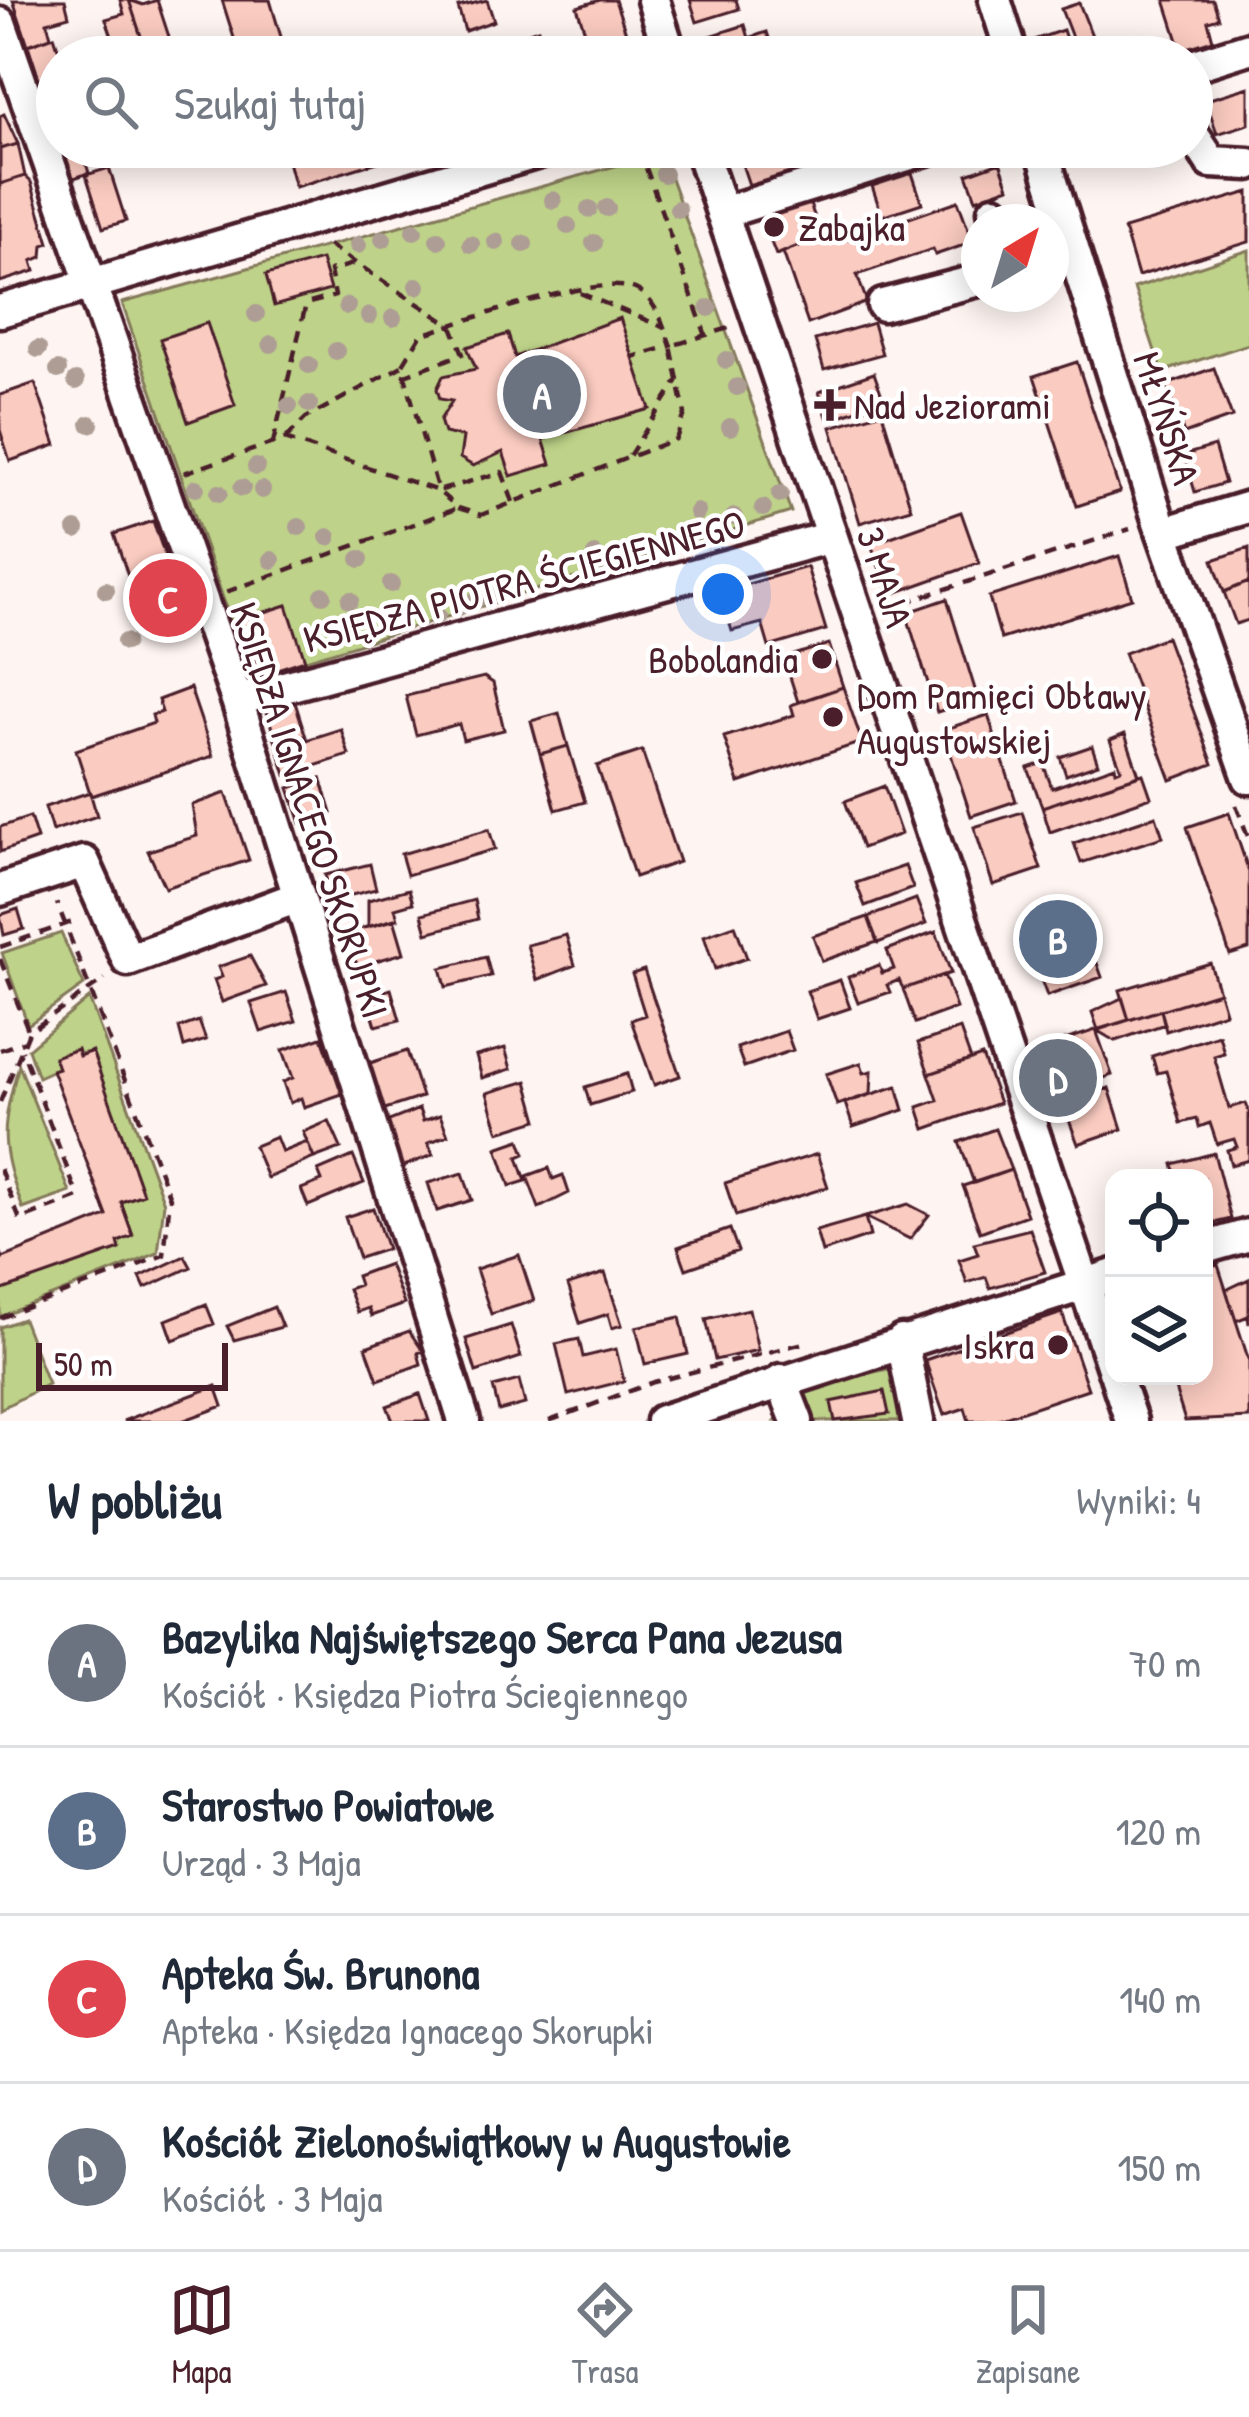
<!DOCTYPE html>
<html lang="pl">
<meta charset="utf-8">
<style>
:root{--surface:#fff;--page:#f6f6f7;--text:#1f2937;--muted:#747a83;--line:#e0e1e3;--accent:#4a1f2b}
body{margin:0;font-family:"Patrick Hand",sans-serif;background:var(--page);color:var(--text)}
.controls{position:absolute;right:36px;bottom:36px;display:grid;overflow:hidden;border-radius:24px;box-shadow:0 6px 30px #0003}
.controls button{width:108px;height:108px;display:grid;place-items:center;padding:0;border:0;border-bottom:3px solid var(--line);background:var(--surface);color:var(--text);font:60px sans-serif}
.compass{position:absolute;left:961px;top:204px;width:108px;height:108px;border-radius:50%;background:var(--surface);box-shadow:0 6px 30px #0003;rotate:38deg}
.scale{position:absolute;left:36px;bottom:30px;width:192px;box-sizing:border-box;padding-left:12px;border:6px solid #4a1f2b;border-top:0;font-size:33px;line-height:42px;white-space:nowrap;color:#4a1f2b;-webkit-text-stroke:9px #fff;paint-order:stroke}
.you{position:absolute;left:723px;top:594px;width:42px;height:42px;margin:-30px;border:9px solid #fff;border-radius:50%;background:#1a73e8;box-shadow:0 0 0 18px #1a73e833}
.badge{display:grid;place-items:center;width:78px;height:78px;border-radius:50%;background:var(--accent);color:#fff;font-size:39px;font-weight:700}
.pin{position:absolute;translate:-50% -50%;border:6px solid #fff;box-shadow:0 3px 12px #0006}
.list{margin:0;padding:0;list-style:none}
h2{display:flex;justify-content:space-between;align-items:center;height:156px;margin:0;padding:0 48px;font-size:51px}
h2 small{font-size:39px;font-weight:400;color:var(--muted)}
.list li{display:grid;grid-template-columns:78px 1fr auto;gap:36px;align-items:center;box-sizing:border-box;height:168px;padding:0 48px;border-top:3px solid var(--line)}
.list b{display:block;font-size:45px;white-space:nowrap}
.list p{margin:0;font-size:39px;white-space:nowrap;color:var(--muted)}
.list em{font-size:39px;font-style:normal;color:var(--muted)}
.icon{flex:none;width:66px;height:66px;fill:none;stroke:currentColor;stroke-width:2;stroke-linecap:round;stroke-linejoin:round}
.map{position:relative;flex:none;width:1249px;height:1421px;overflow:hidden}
.search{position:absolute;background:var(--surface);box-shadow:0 6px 30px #0003;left:36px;right:36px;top:36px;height:132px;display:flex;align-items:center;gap:30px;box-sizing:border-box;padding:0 42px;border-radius:66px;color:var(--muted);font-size:45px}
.sheet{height:828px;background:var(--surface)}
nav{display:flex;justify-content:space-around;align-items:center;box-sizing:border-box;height:168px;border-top:3px solid var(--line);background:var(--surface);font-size:33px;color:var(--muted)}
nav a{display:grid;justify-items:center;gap:6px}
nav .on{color:var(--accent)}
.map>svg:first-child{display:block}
.green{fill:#bed389;stroke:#84795a;stroke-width:3}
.building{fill:#facbc0;stroke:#4a1f2b;stroke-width:3}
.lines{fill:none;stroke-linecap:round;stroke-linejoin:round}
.minor-casing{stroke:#4a1f2b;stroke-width:39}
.path{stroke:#4a1f2b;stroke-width:4.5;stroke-dasharray:12 9;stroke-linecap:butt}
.minor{stroke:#fff;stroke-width:30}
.tree{fill:#ae9d94}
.poi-dot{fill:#4a1f2b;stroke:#fff;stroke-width:4.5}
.labels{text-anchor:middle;stroke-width:9;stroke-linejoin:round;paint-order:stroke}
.poi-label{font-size:39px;fill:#4a1f2b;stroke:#fff;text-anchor:start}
.street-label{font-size:39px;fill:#4a1f2b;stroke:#fff}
</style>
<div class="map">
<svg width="1249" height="1421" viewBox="0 0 1249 1421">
<rect width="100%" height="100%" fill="#fef5f2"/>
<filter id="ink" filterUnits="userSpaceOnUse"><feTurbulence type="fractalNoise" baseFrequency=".00833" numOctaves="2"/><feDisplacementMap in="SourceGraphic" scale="24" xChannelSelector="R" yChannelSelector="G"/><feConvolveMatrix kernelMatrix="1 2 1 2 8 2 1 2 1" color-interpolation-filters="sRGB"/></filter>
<g filter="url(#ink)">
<path class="green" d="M662 153 791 512 250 677 122 303Z
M1249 250V344L1162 372 1134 288Z
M61 933 84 985 28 1025 2 953Z
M89 998 164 1203 158 1253 0 1317V1291L119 1249 118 1242 133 1236 121 1202 143 1194 92 1052 55 1057 58 1068 38 1077 28 1049Z
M19 1065 70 1192 23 1209C0 1146 0 1129 19 1065Z
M23 1319 48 1384 0 1409V1327Z
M897 1367 911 1421H776L815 1385Z"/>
<path class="building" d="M13 0H65L69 16 47 22 51 37 28 45Z
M120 0H129L148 57H119L106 19 124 14Z
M129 0 143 5 157 0 171 43 146 52Z
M222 0H270L287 57H240Z
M487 0 494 21 465 31 458 7Z
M600 0H615L634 57H593L577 7Z
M690 0H736L739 9 697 22Z
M1165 0H1213L1219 18 1208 21 1213 40 1181 50Z
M1079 3 1096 46 1078 53 1061 9Z
M745 25 749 38 767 32 775 57H707L701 39Z
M538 29 545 53 504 57 499 42Z
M1063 30 1072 57H1026L1022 44Z
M54 36 61 57H57V100L47 103 28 45Z
M1249 87V124L1217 134 1206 100Z
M4 114 18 144 0 149V116Z
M18 144 25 176 0 184V149Z
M61 147H81L89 173 71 179Z
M151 147H178L182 162 158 169Z
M284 147H373L378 162 295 187Z
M736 147H858L860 153 750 188Z
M1000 162 1009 187 976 199 967 174Z
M109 168 126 221 103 228 86 175Z
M912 173 922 203 882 216 872 186Z
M25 176 31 182 49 243 43 245 42 257 32 261 35 271 0 282V184Z
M1249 192V242L1138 276 1124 229Z
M807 196 822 237 776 255 760 214Z
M958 201 973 242 935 255 933 249 857 275 867 302 808 324 783 252 842 228 846 240Z
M321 260 330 290 274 306 266 275Z
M620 318 650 409 543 439 551 464 511 476 503 452 473 466 460 458 463 437 444 433 440 420 452 401 440 399 437 389 443 376 476 369 467 347 508 334 515 357Z
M207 323 235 405 188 422 160 339Z
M873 323 882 354 824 370 815 340Z
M1077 362 1120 492 1077 506 1034 376Z
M1214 368 1232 417 1184 434 1166 385Z
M874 373 884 401 828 420 819 392Z
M35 383 56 445 10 461 0 430V395Z
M882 412 911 508 860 523 831 427Z
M1214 446 1225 483 1195 492 1184 455Z
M961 512 979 563 889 595 871 544Z
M153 521 188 623 148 636 114 534Z
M1249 548V582L1224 592 1213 560Z
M1119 556 1132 598 1001 639 989 597Z
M807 567 826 630 769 647 762 623 732 631 720 592Z
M1249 582V620L1236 624 1224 592Z
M947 599 978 699 937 712 906 613Z
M287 605 305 660 259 675 240 620Z
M1166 637 1213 764 1171 780 1124 653Z
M829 644 843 687 798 702 784 658Z
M484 677 493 683 504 730 463 740 459 724 416 735 406 696Z
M843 687 862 742 739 783 724 737 794 715 791 705Z
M190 688 213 756 91 796 76 750 154 723 152 715 162 712 158 700Z
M293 696 307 740 278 749 265 705Z
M559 713 568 746 540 754 531 721Z
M988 715 1016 801 971 816 943 730Z
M341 729 349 755 286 775 278 749Z
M1125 734 1139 775 1042 807 1028 768 1043 763 1052 788 1115 766 1116 771 1121 769 1110 740Z
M568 746 585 802 556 810 540 754Z
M1092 746 1098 764 1066 775 1060 757Z
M642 751 679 862 635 877 597 766Z
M1143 774 1151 797 1050 832 1042 807Z
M321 778 332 813 301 823 289 788Z
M884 786 901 834 862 848 845 801Z
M90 792 97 816 52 831 45 807Z
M226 793 249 860 165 888 148 851 197 836 192 805Z
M1022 812 1041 869 993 885 974 827Z
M1229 813 1249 872V949L1230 955 1187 827Z
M1156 816 1163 837 1081 863 1074 843Z
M30 817 37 839 0 852V827Z
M489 829 495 849 407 875 401 854Z
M370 864 376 889 332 900 325 875Z
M905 866 913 888 865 906 856 883Z
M409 889 413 903 395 908 398 919 368 927V900Z
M916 899 926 924 878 943 868 917Z
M474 900 478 919 427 933 422 914Z
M1076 905 1102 977 1047 996 1021 924Z
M18 909 24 929 4 935 0 915Z
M868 917 877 942 822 961 813 936Z
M394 919 404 953 358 966 342 934Z
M735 925 747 958 715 969 704 936Z
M936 932 951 973 903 989 899 980 887 985 890 992 858 1003 848 977 879 965 882 973 894 969 887 950Z
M566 935 575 965 537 980 527 945Z
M250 956 266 986 222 1002 214 980 222 977 218 967Z
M486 957 491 976 446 987 441 968Z
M1210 963 1219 992 1129 1020 1120 990Z
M644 970 680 1076 654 1085 631 1020 645 1015 632 974Z
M944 975 956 1008 915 1023 903 989Z
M840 980 850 1008 817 1019 807 991Z
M391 989 400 1020 376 1026 367 996Z
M286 992 296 1021 261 1032 251 1003Z
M1219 992 1225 1012 1166 1031 1161 1010Z
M1122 998 1129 1020 1098 1030 1092 1012Z
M1161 1010 1165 1024 1115 1041 1096 1030Z
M199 1021 206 1040 184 1047 179 1028Z
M960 1029 971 1060 929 1074 918 1043Z
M1096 1030 1112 1075 1060 1093 1043 1047Z
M786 1031 793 1050 744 1067 737 1048Z
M1219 1035 1224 1053 1214 1056 1229 1108 1246 1103 1249 1112V1160L1231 1165 1227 1150 1237 1147 1234 1139 1217 1144 1210 1123 1199 1127 1197 1119 1181 1123 1166 1071 1157 1073 1152 1056Z
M322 1037 342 1094 304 1107 301 1098 290 1103 283 1082 293 1078 283 1050Z
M505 1048 511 1069 482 1078 476 1056Z
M77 1049 79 1056 92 1051 143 1194 121 1202 133 1236 118 1242 120 1249 0 1291V1250L3 1258 107 1216 52 1070 58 1068 54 1057Z
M407 1051 422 1097 382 1110 367 1064Z
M982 1056 999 1103 925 1129 918 1107 938 1100 929 1074Z
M861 1063 864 1073 872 1071 871 1094 837 1105 826 1074Z
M627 1074 632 1092 590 1105 585 1087Z
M527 1081 538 1120 499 1132 487 1093Z
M897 1086 904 1110 853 1127 845 1103Z
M1109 1088 1122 1129 1078 1144 1063 1104Z
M419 1109 423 1121 440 1115 448 1135 428 1143 433 1155 401 1167 384 1123Z
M329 1121 341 1148 314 1158 303 1132Z
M995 1129 1011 1170 974 1183 959 1142Z
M276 1137 282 1152 307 1142 314 1158 267 1178 254 1146Z
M520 1140 525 1154 518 1157 526 1181 510 1186 497 1148Z
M1214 1153 1231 1219 1206 1225 1204 1178H1177L1173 1164Z
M817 1154 828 1187 736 1216 725 1183Z
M353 1156 364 1183 308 1206 301 1189 322 1181 318 1171Z
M549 1168 553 1179 563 1175 569 1193 539 1208 527 1176Z
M1011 1170 1027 1215 980 1232 963 1186Z
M463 1173 472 1200 437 1211 428 1183Z
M908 1204 929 1215 910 1239 865 1217Z
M373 1208 387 1249 359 1258 345 1217Z
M865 1217 870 1236 822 1252 816 1231Z
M730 1229 738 1251 686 1269 678 1247Z
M1030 1229 1045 1272 990 1288 986 1277 967 1283 959 1260 978 1254 974 1243Z
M519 1255 534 1301 491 1314 476 1269Z
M185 1256 191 1267 145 1288 140 1277Z
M389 1264 404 1304 371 1316 368 1308 357 1312 348 1289 359 1285 356 1276Z
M1218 1265 1249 1361V1418L1185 1421 1171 1376H1204V1269Z
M605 1273 622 1325 612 1328 608 1314 580 1323 568 1285Z
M1249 1279V1324L1248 1316 1236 1321 1226 1290Z
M206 1304 214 1324 173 1340 166 1320Z
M274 1307 282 1327 234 1340 227 1326Z
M749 1309 758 1350 715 1360 706 1319Z
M1062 1313 1088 1389 993 1421H969L965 1408 944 1415 925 1360Z
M680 1317 688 1354 645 1364 636 1327Z
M511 1325 521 1357 476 1372 466 1339Z
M409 1331 423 1351 418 1353 421 1364 378 1380 366 1347Z
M579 1339 583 1357 616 1349 624 1381 568 1395 556 1344Z
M519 1380 525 1404 499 1411 493 1387Z
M216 1386 223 1406 182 1421H123Z
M884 1391 889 1414 835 1421 831 1402Z
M420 1394 429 1421H393L387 1406Z"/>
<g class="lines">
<defs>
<path id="minor" d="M653 0 671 57
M995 0 1013 57
M0 23 237 700 464 1421
M1192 66 1249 48
M1192 133 1211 162 1249 164
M700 147 1114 1371
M1041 147 1158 519 1249 778
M994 211 997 222
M722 213 933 147
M883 305 979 280
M0 311 556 147
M1163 533 1249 507
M237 700 831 537
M0 890 84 862 128 960 298 897
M1204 1248 1249 1235
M902 1341 918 1421
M1116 1376 1131 1421
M781 1380 797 1421
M662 1421 1114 1275"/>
</defs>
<use href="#minor" class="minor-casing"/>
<path class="path" d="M957 154 984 147
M646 168 706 336
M328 245 452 326 463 354 405 375
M580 293 663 327
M286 438 306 418 402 366
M273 443 306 304 335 296 330 271 356 263
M629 456 678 380
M184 473 285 439 438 491 458 508 481 515 676 439 685 414 671 346 729 328
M513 502 502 472 438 491 402 366 421 335C461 323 607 269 639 291 658 304 663 325 671 346L633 357
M226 592 458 508
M884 609 1130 529
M1236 805 1249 839
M0 947 78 920
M0 959 29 1032
M0 1050 25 1041
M0 1102 29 1032 105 979
M0 1169 20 1220 78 1197 22 1050
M0 1318 164 1255 170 1198 57 903
M549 1421 654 1382 807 1342"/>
<use href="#minor" class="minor"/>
</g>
<g class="tree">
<circle cx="664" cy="174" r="9"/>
<circle cx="553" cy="200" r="9"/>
<circle cx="607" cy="208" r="9"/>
<circle cx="589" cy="209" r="9"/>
<circle cx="678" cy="209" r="9"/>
<circle cx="568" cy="226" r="9"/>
<circle cx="414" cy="231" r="9"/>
<circle cx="383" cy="239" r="9"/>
<circle cx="438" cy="240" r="9"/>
<circle cx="496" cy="242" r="9"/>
<circle cx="594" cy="243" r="9"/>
<circle cx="471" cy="244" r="9"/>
<circle cx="524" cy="244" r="9"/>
<circle cx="358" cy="245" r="9"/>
<circle cx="417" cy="286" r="9"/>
<circle cx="347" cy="306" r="9"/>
<circle cx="709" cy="308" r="9"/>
<circle cx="256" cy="314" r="9"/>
<circle cx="369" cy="316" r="9"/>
<circle cx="393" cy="318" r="9"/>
<circle cx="271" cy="344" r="9"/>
<circle cx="38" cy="349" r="9"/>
<circle cx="336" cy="351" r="9"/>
<circle cx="726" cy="360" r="9"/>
<circle cx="309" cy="365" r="9"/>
<circle cx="58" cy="370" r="9"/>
<circle cx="76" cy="381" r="9"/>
<circle cx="737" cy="387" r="9"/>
<circle cx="309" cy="404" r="9"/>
<circle cx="289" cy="406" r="9"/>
<circle cx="90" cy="424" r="9"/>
<circle cx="730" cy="427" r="9"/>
<circle cx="256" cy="467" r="9"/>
<circle cx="196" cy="488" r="9"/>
<circle cx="242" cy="488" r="9"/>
<circle cx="262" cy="490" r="9"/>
<circle cx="219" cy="493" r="9"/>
<circle cx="780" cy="494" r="9"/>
<circle cx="763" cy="508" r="9"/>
<circle cx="697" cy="512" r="9"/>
<circle cx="734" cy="517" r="9"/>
<circle cx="299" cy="527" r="9"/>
<circle cx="76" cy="530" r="9"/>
<circle cx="328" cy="537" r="9"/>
<circle cx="595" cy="555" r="9"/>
<circle cx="360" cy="559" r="9"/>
<circle cx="272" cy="560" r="9"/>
<circle cx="391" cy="584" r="9"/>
<circle cx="106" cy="590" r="9"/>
<circle cx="323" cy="595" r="9"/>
<circle cx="498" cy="595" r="9"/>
<circle cx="350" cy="600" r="9"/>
<circle cx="476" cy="600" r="9"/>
<circle cx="459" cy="607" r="9"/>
<circle cx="437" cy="615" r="9"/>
<circle cx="125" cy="642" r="9"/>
</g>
</g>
<g class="poi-dot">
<circle cx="774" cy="227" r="12"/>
<path d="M824 387h12v12h12v12h-12v12h-12v-12h-12v-12h12z"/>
<circle cx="822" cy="659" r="12"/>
<circle cx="833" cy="717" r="12"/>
<circle cx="1058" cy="1345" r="12"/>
</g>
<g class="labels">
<g class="poi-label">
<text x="798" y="241">Zabajka</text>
<text x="854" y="419">Nad Jeziorami</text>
<text x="798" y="673" text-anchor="end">Bobolandia</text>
<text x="857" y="709">Dom Pamięci Obławy<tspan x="857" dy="45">Augustowskiej</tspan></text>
<text x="1034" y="1359" text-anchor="end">Iskra</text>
</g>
<g class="street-label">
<text transform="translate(1167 418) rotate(72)" y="14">MŁYŃSKA</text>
<text transform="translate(885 577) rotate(72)" y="14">3 MAJA</text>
<text transform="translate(524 581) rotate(-15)" y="14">KSIĘDZA PIOTRA ŚCIEGIENNEGO</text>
<text transform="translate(310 810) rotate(72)" y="14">KSIĘDZA IGNACEGO SKORUPKI</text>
</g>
</g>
</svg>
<div class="controls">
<button><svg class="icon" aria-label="locate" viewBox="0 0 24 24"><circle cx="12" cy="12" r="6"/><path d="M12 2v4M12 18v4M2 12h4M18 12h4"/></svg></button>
<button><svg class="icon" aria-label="layers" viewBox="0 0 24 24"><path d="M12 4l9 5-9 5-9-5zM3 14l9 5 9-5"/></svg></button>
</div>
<svg class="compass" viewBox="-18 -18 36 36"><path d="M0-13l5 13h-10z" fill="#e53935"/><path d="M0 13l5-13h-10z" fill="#747a83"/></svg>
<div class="scale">50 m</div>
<div class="you"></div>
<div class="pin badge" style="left:542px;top:394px;background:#6b7280">A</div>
<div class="pin badge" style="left:1058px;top:939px;background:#5c6f8a">B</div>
<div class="pin badge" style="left:168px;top:598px;background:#e0444e">C</div>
<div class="pin badge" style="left:1058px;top:1078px;background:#6b7280">D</div>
<div class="search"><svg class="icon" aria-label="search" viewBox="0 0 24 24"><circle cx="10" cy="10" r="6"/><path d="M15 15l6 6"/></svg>Szukaj tutaj</div>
</div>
<section class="sheet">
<h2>W pobliżu<small>Wyniki: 4</small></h2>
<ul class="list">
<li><span class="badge" style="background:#6b7280">A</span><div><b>Bazylika Najświętszego Serca Pana Jezusa</b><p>Kościół · Księdza Piotra Ściegiennego</p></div><em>70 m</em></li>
<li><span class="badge" style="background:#5c6f8a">B</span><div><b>Starostwo Powiatowe</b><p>Urząd · 3 Maja</p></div><em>120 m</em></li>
<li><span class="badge" style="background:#e0444e">C</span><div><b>Apteka Św. Brunona</b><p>Apteka · Księdza Ignacego Skorupki</p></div><em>140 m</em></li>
<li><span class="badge" style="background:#6b7280">D</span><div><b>Kościół Zielonoświątkowy w Augustowie</b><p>Kościół · 3 Maja</p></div><em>150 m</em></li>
</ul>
</section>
<nav>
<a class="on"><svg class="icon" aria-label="map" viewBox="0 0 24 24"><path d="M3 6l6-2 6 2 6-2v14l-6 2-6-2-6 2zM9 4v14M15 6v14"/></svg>Mapa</a>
<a><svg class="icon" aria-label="directions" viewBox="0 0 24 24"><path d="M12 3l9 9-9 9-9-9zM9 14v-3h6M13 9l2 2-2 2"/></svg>Trasa</a>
<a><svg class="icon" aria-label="saved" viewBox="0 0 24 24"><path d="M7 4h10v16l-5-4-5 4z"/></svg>Zapisane</a>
</nav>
